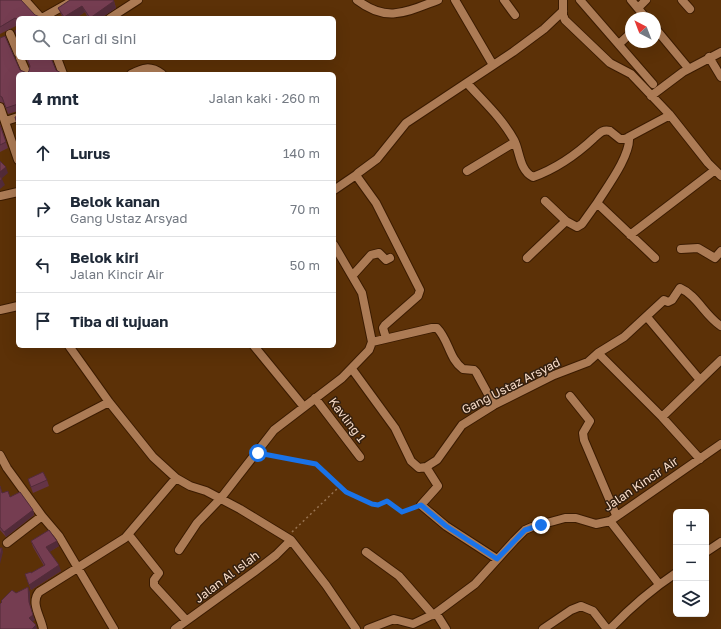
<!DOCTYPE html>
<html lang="id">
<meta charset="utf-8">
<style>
:root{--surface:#fff;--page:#f6f6f7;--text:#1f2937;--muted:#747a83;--line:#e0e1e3}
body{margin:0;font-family:"Golos Text",sans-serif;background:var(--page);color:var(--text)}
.controls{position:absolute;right:12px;bottom:12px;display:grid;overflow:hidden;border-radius:6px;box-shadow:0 4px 16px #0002}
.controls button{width:36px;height:36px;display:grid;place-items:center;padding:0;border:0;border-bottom:1px solid var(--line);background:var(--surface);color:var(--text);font:20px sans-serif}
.compass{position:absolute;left:625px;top:12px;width:36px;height:36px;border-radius:50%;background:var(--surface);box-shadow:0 4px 16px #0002;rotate:318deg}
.stop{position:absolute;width:12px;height:12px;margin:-9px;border:3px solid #1a73e8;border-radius:50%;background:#fff}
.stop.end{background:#1a73e8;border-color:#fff;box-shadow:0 1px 4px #0008}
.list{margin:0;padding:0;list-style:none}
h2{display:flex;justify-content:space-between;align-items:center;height:52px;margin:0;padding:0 16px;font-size:17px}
h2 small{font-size:13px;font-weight:400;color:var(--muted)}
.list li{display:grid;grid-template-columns:26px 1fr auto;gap:12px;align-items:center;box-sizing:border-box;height:56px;padding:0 16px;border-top:1px solid var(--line)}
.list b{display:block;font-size:15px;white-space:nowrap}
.list p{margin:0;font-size:13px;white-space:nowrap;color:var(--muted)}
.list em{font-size:13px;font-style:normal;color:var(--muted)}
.icon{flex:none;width:22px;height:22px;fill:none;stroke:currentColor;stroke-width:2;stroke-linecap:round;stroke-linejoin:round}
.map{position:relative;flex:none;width:721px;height:629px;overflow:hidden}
.search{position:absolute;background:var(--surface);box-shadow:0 4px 16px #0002;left:16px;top:16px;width:320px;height:44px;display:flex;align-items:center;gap:10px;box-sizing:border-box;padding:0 14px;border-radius:6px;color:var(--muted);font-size:15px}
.panel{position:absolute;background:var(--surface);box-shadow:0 4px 16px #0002;left:16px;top:72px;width:320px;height:276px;border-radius:6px}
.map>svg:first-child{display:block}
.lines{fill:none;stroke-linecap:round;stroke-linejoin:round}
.street-casing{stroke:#3b1b00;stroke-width:10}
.path{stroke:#987351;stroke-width:1.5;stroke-dasharray:2 3;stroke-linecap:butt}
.street{stroke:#ac7b55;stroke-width:8}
.wall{fill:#653446}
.shaded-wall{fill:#522b39}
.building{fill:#753d51;stroke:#522b39}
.route{stroke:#1a73e8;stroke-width:5}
.labels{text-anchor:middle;stroke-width:3;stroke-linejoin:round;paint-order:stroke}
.street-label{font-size:12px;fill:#fadeca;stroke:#331f0f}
</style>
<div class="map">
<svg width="721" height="629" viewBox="0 0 721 629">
<rect width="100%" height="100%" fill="#5c3107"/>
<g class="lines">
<defs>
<path id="street" d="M25 0 41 18
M357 0C387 23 406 12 438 0
M455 0 493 65
M504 0 515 15
M563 0V15L565 20 610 63 631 74 670 115 708 163 721 176
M580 0 653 84
M631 0 646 18
M682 0 690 9
M638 8 646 0
M42 18 74 0
M110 18 138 0
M655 28 689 69
M10 34 18 53
M619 44 631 33
M709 57 721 77
M20 58 27 74
M57 58 63 74
M131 74C143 68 150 65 162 74
M467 83C483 101 502 118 514 140 520 151 519 170 533 177 555 169 577 154 594 138 599 134 602 129 610 131L620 139H625L670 115
M651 96 683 72 721 52
M0 107 18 160
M6 121 18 117
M629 137C631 155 607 187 597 203L655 258
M467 171 515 142
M334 190 356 175
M0 196 18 192
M545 201 566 221 577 227 582 224 597 203
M630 235 715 170
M681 249 698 248 715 258 721 251
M527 258 566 221
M353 275 371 255 379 253 386 260 390 258
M0 310 18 306
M647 317 700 380
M386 338 383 328 385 325 418 296 420 290 376 203 358 178 356 175 358 173 377 159 406 123 513 52 544 29 563 11
M372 342 432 328H437C449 340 449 359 463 369L474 370 476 372 494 405
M69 346 109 402 153 457 176 478 190 486 206 491 240 509 291 540 326 585 356 629
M254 346 304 407
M598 353 662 417
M352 369 395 428 411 461 419 468 426 467
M570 396 590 421 583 433 584 440 616 515
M315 398 360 457
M57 429 109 402
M0 455 7 468 42 516 59 536 114 629
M700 459 662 417 721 360
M610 521 659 584
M129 535 159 573 154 580V585L186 620
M7 543 42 516
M179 550 197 523 221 498 274 430 342 378 369 350 372 342 362 293 334 245
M366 552 399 576 433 615
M706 552 721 542
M497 559 446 526 421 505 438 486 426 467 437 460 462 425 494 405 554 375 588 362 598 353 624 337 664 300 668 302 672 300 680 288C697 295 705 316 721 326
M436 613 446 629
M43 629C41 617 30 603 39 592L125 538 176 478
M175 629 254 572 276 555 291 540
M368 629 394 619 413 624 436 613 475 584 514 541 525 530 532 527 565 518H576L596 524 610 521 721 444
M543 629 571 610 581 606 593 611 607 629
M610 629C630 608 652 589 676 573"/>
</defs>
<use href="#street" class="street-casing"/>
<path class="path" d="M266 454 316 464 346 492 371 504 378 505 387 501 402 512 414 508
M292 532 340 486"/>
<use href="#street" class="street"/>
</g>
<path class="wall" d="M0 0 35 15 18 18V25L0 34Z
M114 1 116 8 101 18H88L85 12 76 18H63L58 8Z
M0 38 20 70 27 73 29 71 30 67 26 58H53L52 60 56 70 18 74V111L8 114 4 103 0 102Z
M0 124 8 148 0 152Z
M28 479 47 480 49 486 33 493Z
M0 486 2 493 33 510 34 515 6 537 0 530Z
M31 541 59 546 49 552 61 571 31 590 25 574 31 573 44 566 33 547Z"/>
<path class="shaded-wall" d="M114 1 116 8 101 18H90Z
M82 6 85 12 76 18H65L64 17Z
M6 167 8 173 0 180V172Z
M2 179 5 185 0 189V181Z
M33 510 34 515 6 537 4 532Z
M57 541 59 546 48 553 46 547Z
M2 548 3 552 0 564V557Z
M59 565 61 571 31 590 29 585Z
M28 587 30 592V607L35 620 31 623 29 618Z
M36 625 37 629H32Z"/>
<path class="building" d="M0 0H21L35 15 40 17V18H18V20L15 18 0 27Z
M70 0H113L114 1 90 18 82 6 64 17 58 8Z
M69 16 70 18H65Z
M18 28V38L15 31Z
M5 36 20 70 27 73 29 71 30 66 27 58H51L56 70 61 73 62 74H18V104L6 108 2 97 0 96V38Z
M18 116V128L15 117Z
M0 125 6 142 0 145Z
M0 161 6 167 0 172Z
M0 176 2 179 0 181Z
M43 472 47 480 31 487 28 479Z
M0 486 2 493 8 491 10 497 20 492 33 510 4 532 0 527Z
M49 530 57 541 46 547 59 565 29 585 25 574 31 572V573L45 565 31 541Z
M0 548H2L0 557Z
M28 587 29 602 33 615 29 618 36 625 32 629H0V604L2 602 1 601 12 590 16 593Z"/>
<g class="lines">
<path class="route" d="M258 453 316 464 346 492 372 504 378 505 387 501 402 512 421 505 446 526 497 559 525 530 541 525"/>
</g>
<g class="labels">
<g class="street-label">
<text transform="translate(511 386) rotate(-27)" y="4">Gang Ustaz Arsyad</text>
<text transform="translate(347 420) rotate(53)" y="4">Kavling 1</text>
<text transform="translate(641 484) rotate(-34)" y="4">Jalan Kincir Air</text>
<text transform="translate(227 577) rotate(-37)" y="4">Jalan Al Islah</text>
</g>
</g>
</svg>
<div class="controls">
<button>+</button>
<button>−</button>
<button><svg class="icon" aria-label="layers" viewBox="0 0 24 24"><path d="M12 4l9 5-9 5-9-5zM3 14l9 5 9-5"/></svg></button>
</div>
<svg class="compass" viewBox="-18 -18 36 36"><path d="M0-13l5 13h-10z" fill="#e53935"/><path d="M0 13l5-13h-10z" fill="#747a83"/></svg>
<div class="stop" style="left:258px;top:453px"></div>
<div class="stop end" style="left:541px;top:525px"></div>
<div class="search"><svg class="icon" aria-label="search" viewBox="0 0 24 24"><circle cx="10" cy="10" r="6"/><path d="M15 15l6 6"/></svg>Cari di sini</div>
<section class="panel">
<h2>4 mnt<small>Jalan kaki · 260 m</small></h2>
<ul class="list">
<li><svg class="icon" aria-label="ahead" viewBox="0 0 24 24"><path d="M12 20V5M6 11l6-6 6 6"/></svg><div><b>Lurus</b></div><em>140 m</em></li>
<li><svg class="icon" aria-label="right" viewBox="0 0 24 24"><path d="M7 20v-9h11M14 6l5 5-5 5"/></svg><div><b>Belok kanan</b><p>Gang Ustaz Arsyad</p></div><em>70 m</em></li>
<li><svg class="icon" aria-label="left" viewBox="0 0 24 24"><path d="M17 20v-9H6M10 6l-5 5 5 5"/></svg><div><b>Belok kiri</b><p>Jalan Kincir Air</p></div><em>50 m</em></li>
<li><svg class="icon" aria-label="arrive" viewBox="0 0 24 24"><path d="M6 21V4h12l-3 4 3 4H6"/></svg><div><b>Tiba di tujuan</b></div></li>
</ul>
</section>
</div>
